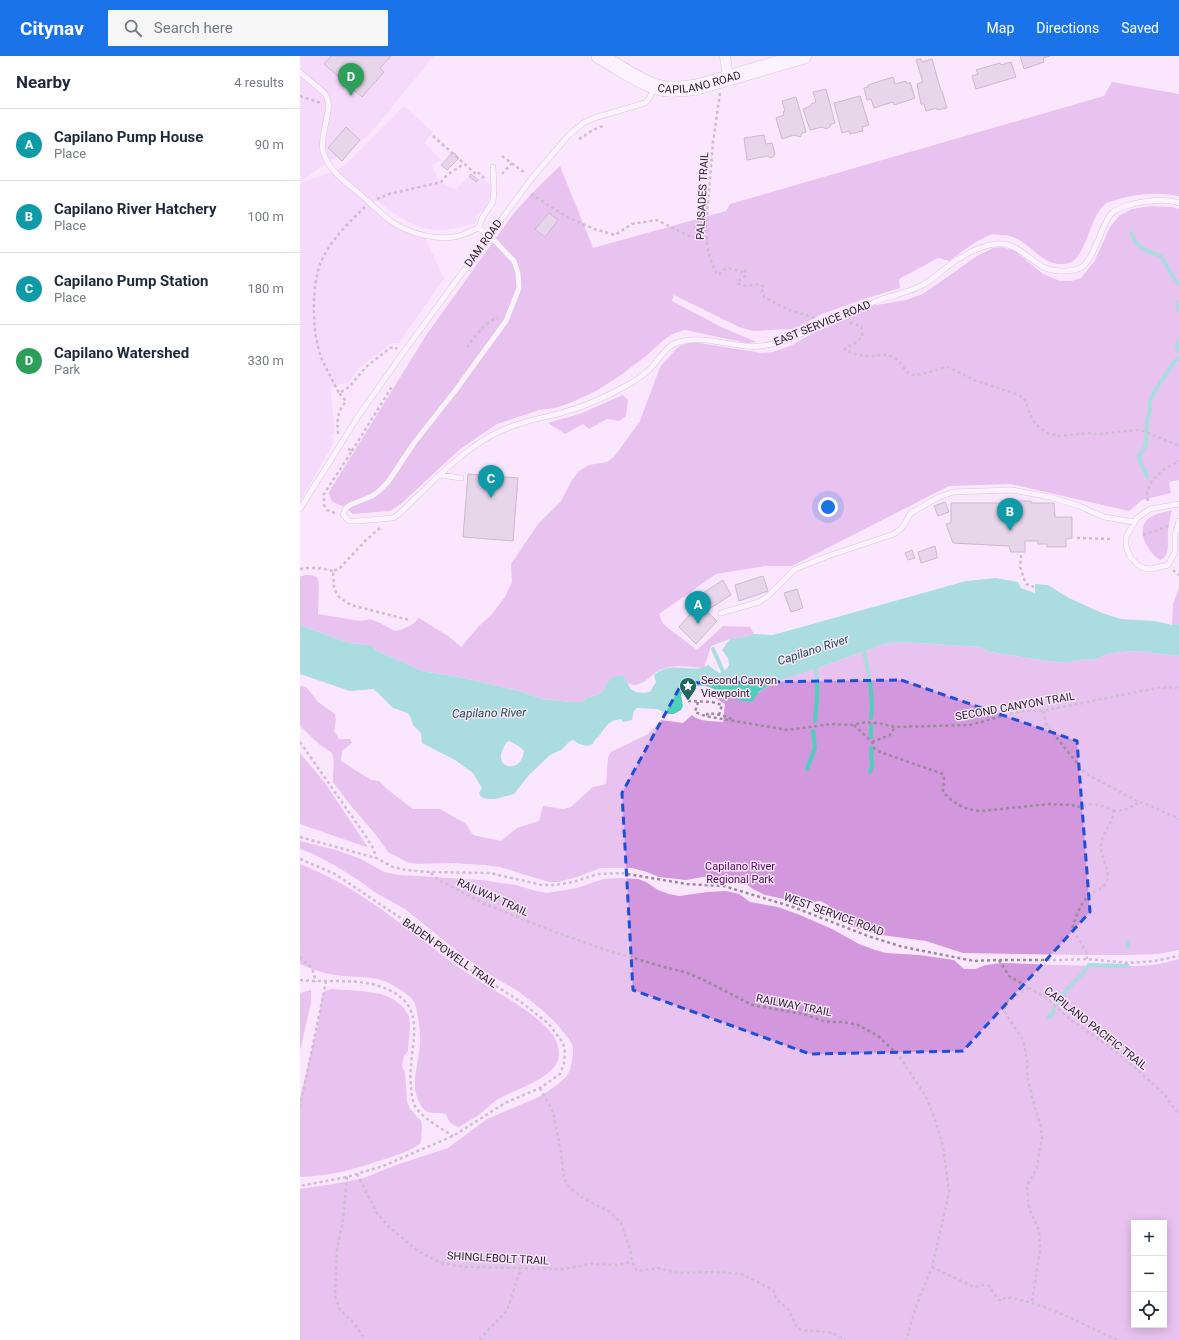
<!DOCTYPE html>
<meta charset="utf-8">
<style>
:root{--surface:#fff;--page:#f6f6f7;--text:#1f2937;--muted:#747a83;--line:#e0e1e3;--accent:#1a73e8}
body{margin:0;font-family:Roboto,sans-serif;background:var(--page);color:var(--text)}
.controls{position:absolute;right:12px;bottom:12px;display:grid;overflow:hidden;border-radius:0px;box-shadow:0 2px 10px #0003}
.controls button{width:36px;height:36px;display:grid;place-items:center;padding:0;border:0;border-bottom:1px solid var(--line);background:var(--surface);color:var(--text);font:20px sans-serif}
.you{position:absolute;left:528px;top:451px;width:14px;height:14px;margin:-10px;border:3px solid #fff;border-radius:50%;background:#1a73e8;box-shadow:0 0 0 6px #1a73e833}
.badge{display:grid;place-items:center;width:26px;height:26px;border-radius:50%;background:var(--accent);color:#fff;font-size:13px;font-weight:700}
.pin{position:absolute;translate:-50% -33px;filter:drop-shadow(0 1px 2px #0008)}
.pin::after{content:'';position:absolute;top:21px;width:14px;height:12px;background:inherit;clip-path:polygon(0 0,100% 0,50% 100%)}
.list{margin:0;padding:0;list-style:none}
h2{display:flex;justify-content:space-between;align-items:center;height:52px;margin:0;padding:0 16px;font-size:17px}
h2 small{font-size:13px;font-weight:400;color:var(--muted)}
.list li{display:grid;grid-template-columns:26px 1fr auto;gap:12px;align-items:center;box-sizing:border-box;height:72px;padding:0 16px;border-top:1px solid var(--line)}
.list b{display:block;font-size:15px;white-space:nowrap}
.list p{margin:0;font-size:13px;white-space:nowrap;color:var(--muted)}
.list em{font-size:13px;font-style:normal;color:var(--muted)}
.icon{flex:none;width:22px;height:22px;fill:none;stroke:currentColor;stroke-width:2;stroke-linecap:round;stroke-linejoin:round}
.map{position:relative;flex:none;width:879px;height:1284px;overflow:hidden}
header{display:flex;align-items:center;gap:24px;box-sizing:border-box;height:56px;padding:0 20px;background:var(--accent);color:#fff}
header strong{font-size:19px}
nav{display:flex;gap:22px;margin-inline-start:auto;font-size:14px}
.search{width:280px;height:36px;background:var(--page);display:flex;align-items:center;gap:10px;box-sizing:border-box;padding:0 14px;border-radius:0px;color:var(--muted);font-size:15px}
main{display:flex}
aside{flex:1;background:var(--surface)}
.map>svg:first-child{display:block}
.green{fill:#f2c9f8}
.forest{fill:#d397dd;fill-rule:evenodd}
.water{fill:#4dcfbb;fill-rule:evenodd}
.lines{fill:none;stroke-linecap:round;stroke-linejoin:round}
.stream{stroke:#4dcfbb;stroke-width:4}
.building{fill:#d0bed3;stroke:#938296}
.service-casing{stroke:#af9eb2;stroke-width:6}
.minor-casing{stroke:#af9eb2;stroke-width:11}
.secondary-casing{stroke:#af9eb2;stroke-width:16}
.path{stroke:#988b9a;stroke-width:2.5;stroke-dasharray:3 3;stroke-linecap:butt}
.service{stroke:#fff;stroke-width:5}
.minor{stroke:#fff;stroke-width:10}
.secondary{stroke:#fff;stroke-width:15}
.marked{fill:none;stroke:#1d4ed8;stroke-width:3;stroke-dasharray:8 5;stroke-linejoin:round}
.labels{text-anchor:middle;stroke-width:3;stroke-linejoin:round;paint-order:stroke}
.street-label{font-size:11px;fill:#241d25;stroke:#fae7fd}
.poi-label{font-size:11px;fill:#241d25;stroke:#fae7fd;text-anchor:start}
.park-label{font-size:11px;fill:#53065f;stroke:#fae7fd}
.water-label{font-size:12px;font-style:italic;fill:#1a5149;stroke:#fae7fd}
</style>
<header>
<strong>Citynav</strong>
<div class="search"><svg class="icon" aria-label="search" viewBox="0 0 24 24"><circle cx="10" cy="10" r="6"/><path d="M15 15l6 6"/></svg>Search here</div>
<nav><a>Map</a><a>Directions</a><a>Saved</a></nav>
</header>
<main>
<aside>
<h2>Nearby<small>4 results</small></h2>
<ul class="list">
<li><span class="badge" style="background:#0f9aa8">A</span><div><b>Capilano Pump House</b><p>Place</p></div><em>90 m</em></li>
<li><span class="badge" style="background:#0f9aa8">B</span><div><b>Capilano River Hatchery</b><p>Place</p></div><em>100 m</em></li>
<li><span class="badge" style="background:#0f9aa8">C</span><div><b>Capilano Pump Station</b><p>Place</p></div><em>180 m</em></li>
<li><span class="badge" style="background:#2e9e5b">D</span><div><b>Capilano Watershed</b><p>Park</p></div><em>330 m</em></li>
</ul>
</aside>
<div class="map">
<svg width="879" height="1284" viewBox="0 0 879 1284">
<rect width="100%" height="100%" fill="#fae7fd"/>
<path class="green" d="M0 0H134L68 80 0 125Z
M104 50 133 76 125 87 141 104 132 110C136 122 143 131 156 133L169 120 176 126 181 121 191 129V138L189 146 185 153 175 160 177 162 175 167C133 182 110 172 77 144L68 150C84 166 103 179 125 182L144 222 99 287H92L60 311 49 326 30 331 35 375 32 380 34 386 0 446V127L34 115 46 108Z"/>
<path class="forest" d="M812 26 879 38V140C858 136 837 137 816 144 813 145 807 146 805 148 790 160 786 202 769 207 741 215 729 179 702 179 699 179 694 178 690 179 676 184 662 196 649 205L638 202 599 223 600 232 564 243 522 258 500 270 491 273 453 275 439 271 374 239 372 245 423 272 457 286 447 287 385 274 375 277 365 283 346 300 321 319 296 335 270 347 255 352 239 354 197 368 160 393 102 447 90 455 53 458C49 455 46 451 42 450 33 445 31 448 29 436L127 278 214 157 237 132 260 110 293 192 426 155 430 148 804 40Z
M850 150 873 151 879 153V424L869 426 871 437 842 444 829 455 710 428 649 430 492 510H465L416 518 359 558 363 568 397 594 423 570 450 571 454 578 445 581 430 583 411 590 404 612C389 611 373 608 360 614 348 620 342 634 327 627L324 620 309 624 302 636 294 640 288 641 282 646H271L242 643 223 636 160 621 122 615 76 594 70 589 49 587 0 569V521C7 518 11 519 17 521L19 528 18 558 61 565 70 563 80 567 95 575C105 573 112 570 119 562L148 580 161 591 179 570 192 558 205 541 212 526 211 508 238 468 261 445 272 424 279 415 289 409 307 406 314 401 340 365 360 311 377 292 381 289 393 286 462 297 473 296 492 289 513 277 549 262 571 250 606 244 623 238 677 200 693 192 702 191 715 195 743 218 760 225H771L781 222 794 206 810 171 819 160 832 153Z
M323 339 328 344 326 360 319 365 307 363 289 373 283 368 265 378 248 367 282 357Z
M872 454C870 461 869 467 868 474 867 484 871 498 861 504 848 498 833 471 851 461 857 457 865 456 872 454Z
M879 532V568L872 569 873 548Z
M600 586 680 591 690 596 747 605 767 607 778 604 796 603 807 598 821 596 841 595 852 597 879 600V894L858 898 831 899H784L663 897 626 885 582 879 558 873 544 866 528 849 520 845 503 847 465 839 453 833 439 823 431 822 403 821 386 824 359 821 347 816 332 812H301L277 821 258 826H249L200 811 184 809 152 807 118 808 107 806 88 796 76 779 52 751 33 726V716L34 706 32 697 20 689 0 670V629L7 632 18 646 35 658 36 664 34 675 39 683H50L52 687 42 695 41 705 71 724 79 725 87 733 113 753H140L165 767 173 779 201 785 217 772 239 765 243 750 263 753 271 751 293 731 306 728 308 701 311 696 348 678 361 664 383 667 392 659C398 666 414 665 423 666L425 648 412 640 414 633 435 642 458 637 465 632 501 616 513 614 584 588Z
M0 697 25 727 67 790 66 791 0 768Z
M0 785 36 794 61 803 84 816 100 819 181 824 216 829 236 835 247 837 277 832 303 823 320 822 338 823 346 826 358 834 369 838 379 840 408 836 426 835 439 838 450 846 478 851 500 859 532 873 559 888 575 894 586 897 619 899 654 904 664 913H675L686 909 701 907 794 910H838L860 908 879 903V1284H0V1133L39 1127 64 1122 96 1109 148 1092 187 1063 239 1041 257 1029 266 1021 270 1014 273 999V990L269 983 256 967 241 953 218 935 185 916 162 899 105 853 76 837 61 826 36 810 11 797 0 793ZM834 1167H864V1269H834Z
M0 808C63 832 113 879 167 917 194 936 225 949 249 974 256 982 261 993 258 1004 252 1023 214 1034 198 1043 191 1047 185 1055 177 1060 171 1064 165 1067 159 1071 151 1069 148 1065 146 1058 140 1056 134 1058 128 1056 125 1055 121 1050 120 1048 109 1029 119 1008 120 988 121 980 118 954 114 946 113 943 109 940 106 938 80 917 65 923 35 919 22 917 11 913 0 908Z
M31 933 61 935 81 938 93 943 103 951 109 960 110 969 108 995 104 1000 102 1010 105 1016 107 1046 110 1053 121 1065 122 1070 121 1087C111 1095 97 1099 85 1103 55 1113 32 1120 0 1121V1042L18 968 22 940 25 935Z
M11 934V947L0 995V937Z"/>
<path class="water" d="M696 522 718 526 721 532 735 537V528L748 529 769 542 802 557 821 563 855 565 872 569 879 568V600L852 597 841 595 821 596 807 598 796 603 778 604 767 607 747 605 690 596 680 591 600 586 584 588 513 614C500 617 467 628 458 637 456 639 455 643 453 645 433 649 415 626 395 630 391 631 387 634 383 635L381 639 383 650 381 654 374 658H368L357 653 337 652 334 655 332 664 323 666 321 663C307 665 306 671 299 680 296 683 294 684 293 688L288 690 279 688 273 684 270 685 261 694 250 699 229 719 214 738 196 743H188L181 741 179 737 182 732 173 717 155 704 122 687 121 677 113 669 111 662 108 657 93 652 74 633 50 635 0 618V569L49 587 70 589 76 594 122 615 160 621 223 636 242 643 271 646H282L288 641 294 640 302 636 309 624 315 620H324C330 634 333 639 350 636L356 626 354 619C371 603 394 619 408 609L419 617 424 616 429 609 428 602 422 594 430 583 445 581 454 578 473 579 666 525ZM209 685 220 691 224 695C221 719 193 712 203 693 205 689 205 687 209 685Z"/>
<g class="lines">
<path class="stream" d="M831 177 835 186 846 195 861 200 873 221 879 227
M879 246 878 251 879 254
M879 285 877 291 879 295
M847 421C845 413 840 409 839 400L846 389 847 373V365L850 355V345L854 336 874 306 879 302
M563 591C568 614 574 639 571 662
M413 593 425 620
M515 665C517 643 519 629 515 608
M571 681V669
M507 713 515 692 513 675
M570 716 572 710 571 692
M828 887V891
M757 947C765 932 780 923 789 909L828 910
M748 961 753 957 754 953"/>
</g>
<path class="building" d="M31 0H91L80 12 84 16 62 41 24 8Z
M720 0H750L743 2 744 6 724 13Z
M621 3 622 6 632 3 641 35H642L647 52 637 54V52L626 55 624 48H621L617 28 623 26 616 4Z
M711 6 716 21 676 33 672 20 678 18 676 14 700 7 701 9Z
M593 21 595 28 606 25 607 28 610 26 615 42 594 49 593 46 574 52 571 43 567 44 564 32 568 31V29Z
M526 33 535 67 531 68 530 71 526 73 522 71 510 74 503 53 511 50V48L516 46 513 36Z
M560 40 569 69 562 71 563 75 550 78 549 75 542 77 534 47Z
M496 41 506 76 502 77 500 81 494 79 482 83 476 62 484 59 483 56 485 55 482 45Z
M46 71 60 84 42 105 28 92Z
M464 79 466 88 472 87 475 98 473 101 470 102 468 100 447 104 444 82Z
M153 96 159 102 147 114 141 109Z
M171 118 178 124 176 126 169 120Z
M249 157 258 164 245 181 235 173Z
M168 418 218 422 213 485 163 481Z
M702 445H731V447H754L755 461H772V482L766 483V491H747V488H738V485H725V496H711L709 490 653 487 646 468 651 467V447H702Z
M645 446 649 456 638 460 634 450Z
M635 490 637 500V502L621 507 618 496Z
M612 494 615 502 608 504 605 497Z
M463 520 468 535 439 545 435 529Z
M423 524 431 539 409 553 400 539Z
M497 533 503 552 491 556 484 537Z
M399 548 417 565 396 588 379 571Z"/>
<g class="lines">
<defs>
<path id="service" d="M0 16C7 23 19 31 25 38 35 51 19 78 23 95 28 114 45 126 60 138 70 147 81 158 92 166 111 178 137 185 159 180 166 178 172 174 179 172L193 183 214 205 218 217 219 232 206 265 155 335 114 387 88 426 78 436 72 440 50 449 46 452 43 458 46 462 49 465H57L93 462 99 458C132 427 163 391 205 373 223 365 242 362 261 357 283 351 304 342 324 331 333 326 343 320 350 313 360 303 365 290 379 286 402 280 424 288 446 290 462 292 476 288 491 282 506 276 522 270 537 263 549 258 561 251 574 246 589 240 606 237 621 230 629 226 636 220 643 214 658 202 676 191 695 188 715 185 727 202 743 211 753 216 768 216 778 213 795 207 800 168 813 156 819 151 835 147 843 146 855 144 868 143 879 147
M179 172 182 162 193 146 194 133 193 111
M140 419 161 422
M879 448 850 453 837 462 826 481V490L830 501 838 509 843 512 851 513 868 509 875 496V480L879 465
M0 453 59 359 103 297 232 122 268 80 283 67 294 62 345 47 349 43 354 32
M421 557 459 546 468 540 495 513 531 499 594 478 602 472 611 457 639 441 653 436 712 434 750 441 779 450 804 461 834 466"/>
<path id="minor" d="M425 0 428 22"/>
<g id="secondary">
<path id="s1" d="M299 0C317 9 334 23 354 30 367 35 383 33 397 31L504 0"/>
</g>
</defs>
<use href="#service" class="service-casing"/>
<use href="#minor" class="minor-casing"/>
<use href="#secondary" class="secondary-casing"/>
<path class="path" d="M420 37 413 86 406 172 408 196 415 215 419 219C424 210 432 212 441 216L445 213V220L437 226C446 235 455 224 464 231L462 236 464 241 489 254 516 262
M0 40 21 47
M133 80 177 119 179 117 185 123
M279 83 293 74 303 70
M202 100 225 117
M202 118 212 107
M231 138 267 161 294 173 315 179 332 168 357 164 389 180 406 184
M77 143 89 138 141 126 147 119 164 108
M65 151C48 167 30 185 21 206 11 230 12 277 21 301 26 313 33 325 39 337L49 331 66 311 90 292 95 291 97 293
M550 267 561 270C566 284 555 287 545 292V294C555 299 564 301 575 300 580 299 586 298 591 300 602 304 604 318 614 319 622 319 639 313 648 311L674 324 716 338 724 342 732 363 738 370 747 377 759 380 790 377 800 378 836 374 843 375 877 389 879 391
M167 291C175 281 185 265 198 262
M38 378C37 363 37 357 46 345L39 337
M52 395 93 329
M848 445C843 426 864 412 879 405
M35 457 27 454 24 449V438L52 395 47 392
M80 472 65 485 40 512 33 515 34 532 37 538 40 542 51 549 109 564
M843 479 869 470
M777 482 810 483
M721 499 720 511 726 528 734 531
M0 513C12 511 21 512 33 515
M873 514 879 519
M388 645 412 646 422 649 419 659
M398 646 395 656 405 660 487 674 532 668 553 669 566 666 578 667 595 671 670 669 721 655H743L857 632 879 631
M743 655 746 667 756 681 785 717 839 746 849 749 879 763
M406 659 409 657C417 659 428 659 434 665
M554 669 572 686 574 692 580 696 643 718 644 723 643 736C654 748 665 754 681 755L749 748 772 749 778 751 791 748 800 749 813 755C815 765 802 777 801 789 800 802 812 816 806 827 803 833 796 835 791 838 780 846 776 861 772 873L786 895 787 903
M0 686 67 782 74 794 76 802
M572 686 590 679 595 671
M813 755C824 755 830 752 839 746
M0 781 76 802 93 811 106 814 131 816 190 817 242 829H256L273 826 298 818 322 817 387 828 424 830 493 851 568 880 603 891 674 905 699 904H761L787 903 829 907 854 905 879 900
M0 803 35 818 117 873 162 908 221 946 249 968 263 987 265 996 264 1007 260 1018 240 1032 205 1047 153 1080 83 1110 47 1121 0 1130
M131 817 137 823 183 847 244 872 306 894 364 911 385 916 404 924 452 949 503 958 526 966H543L558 969 578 980 599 1000 625 1039 635 1063 643 1090 649 1135 645 1155 632 1211 617 1248 606 1284
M0 901 12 912 16 926
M699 904 709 920 745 941 771 964 810 991 840 1016 864 1038 879 1059
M0 924C26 927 54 922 79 930 134 948 107 989 111 1029 111 1036 112 1043 115 1050 123 1063 141 1072 153 1080
M729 932 708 946 704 955 723 984 727 1004 728 1024 735 1052 741 1071 742 1081 737 1112 727 1129 729 1153 739 1174 740 1194 732 1246
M240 1032 253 1056 261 1096 264 1123 270 1132 283 1142 310 1156 321 1167 331 1196 332 1206 337 1215 358 1212 378 1217 417 1216 442 1218 458 1226 474 1235 477 1244 488 1253 498 1273C516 1278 528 1271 545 1284
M0 1051 26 926
M57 1118 77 1157 89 1171 118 1195 141 1207 165 1211 263 1213 290 1208 317 1209 332 1206
M47 1121 43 1164 37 1193 35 1240 40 1254 54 1267 65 1284
M632 1211 674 1231 684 1229 689 1230 698 1243 701 1245 706 1241C748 1248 780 1267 817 1284
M180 1284 189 1273 207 1255 221 1212"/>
<use href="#service" class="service"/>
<use href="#minor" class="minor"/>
<use href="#secondary" class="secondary"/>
</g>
<path d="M0 0H879V1284H0ZM601 624 777 685 790 856 663 995 510 998 333 934 322 737 382 627Z" fill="#fae7fd" fill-opacity=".55" fill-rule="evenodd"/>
<path class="marked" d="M601 624 777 685 790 856 663 995 510 998 333 934 322 737 382 627Z"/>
<defs>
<symbol id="sight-pin" viewBox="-11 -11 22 30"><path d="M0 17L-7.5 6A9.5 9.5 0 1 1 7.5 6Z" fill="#1f675c" stroke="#fae7fd"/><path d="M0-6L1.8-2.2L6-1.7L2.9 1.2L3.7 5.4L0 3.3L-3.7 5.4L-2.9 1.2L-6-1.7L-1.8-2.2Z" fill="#fff"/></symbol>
</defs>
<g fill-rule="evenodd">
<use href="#sight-pin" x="378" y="620" width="20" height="27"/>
</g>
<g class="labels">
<g class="street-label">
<text dy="4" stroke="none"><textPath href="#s1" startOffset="109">CAPILANO ROAD</textPath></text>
<text transform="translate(402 140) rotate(-87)" y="4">PALISADES TRAIL</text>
<text transform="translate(183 187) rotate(-54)" y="4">DAM ROAD</text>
<text transform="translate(522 267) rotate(-22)" y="4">EAST SERVICE ROAD</text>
<text transform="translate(715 650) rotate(-10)" y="4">SECOND CANYON TRAIL</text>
<text transform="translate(193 841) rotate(24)" y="4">RAILWAY TRAIL</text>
<text transform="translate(534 858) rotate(20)" y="4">WEST SERVICE ROAD</text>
<text transform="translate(150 897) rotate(35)" y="4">BADEN POWELL TRAIL</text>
<text transform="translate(494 949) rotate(11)" y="4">RAILWAY TRAIL</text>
<text transform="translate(796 972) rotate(38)" y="4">CAPILANO PACIFIC TRAIL</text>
<text transform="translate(198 1202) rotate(3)" y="4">SHINGLEBOLT TRAIL</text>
</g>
<g class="poi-label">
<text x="401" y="628">Second Canyon<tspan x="401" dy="13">Viewpoint</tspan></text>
</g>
<g class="park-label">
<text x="440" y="814">Capilano River<tspan x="440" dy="13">Regional Park</tspan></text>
</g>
<g class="water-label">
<text transform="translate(513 594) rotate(-18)" y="4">Capilano River</text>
<text transform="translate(189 657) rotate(-1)" y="4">Capilano River</text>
</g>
</g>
</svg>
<div class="controls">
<button>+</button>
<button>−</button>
<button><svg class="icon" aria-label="locate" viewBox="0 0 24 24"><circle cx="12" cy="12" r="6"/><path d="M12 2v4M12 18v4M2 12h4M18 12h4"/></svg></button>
</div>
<div class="you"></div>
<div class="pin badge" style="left:398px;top:568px;background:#0f9aa8">A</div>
<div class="pin badge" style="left:710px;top:475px;background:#0f9aa8">B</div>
<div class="pin badge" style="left:191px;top:442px;background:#0f9aa8">C</div>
<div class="pin badge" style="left:51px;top:40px;background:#2e9e5b">D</div>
</div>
</main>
